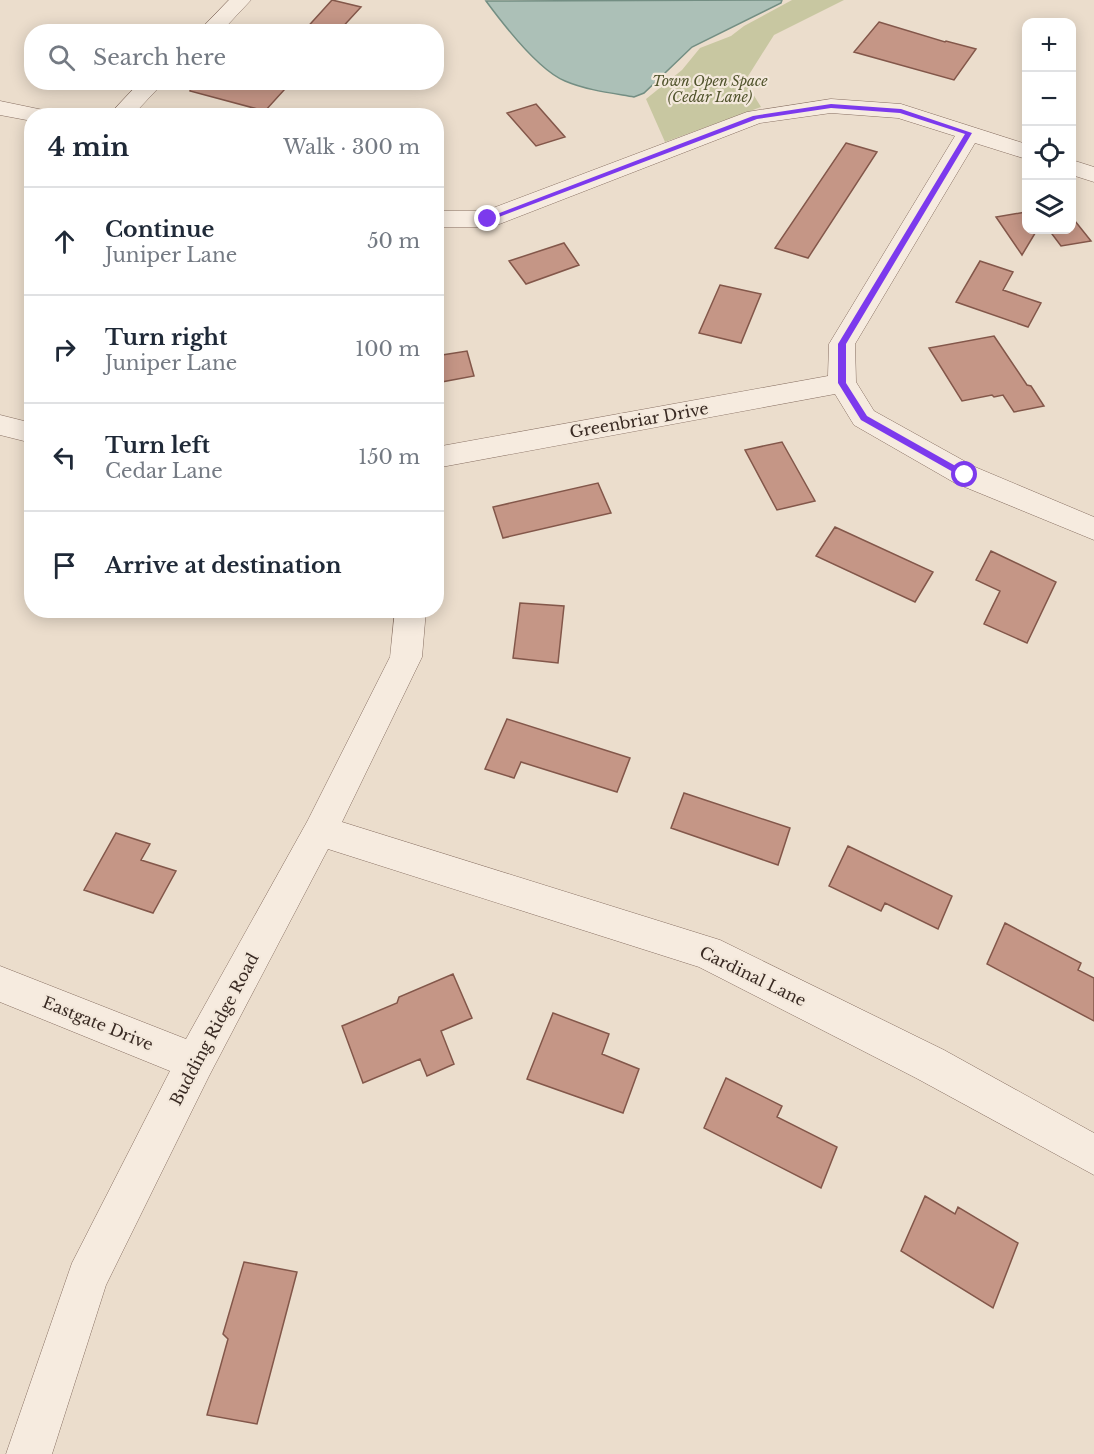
<!DOCTYPE html>
<meta charset="utf-8">
<style>
:root{--surface:#fff;--page:#f6f6f7;--text:#1f2937;--muted:#747a83;--line:#e0e1e3}
body{margin:0;font-family:"Libre Baskerville",serif;background:var(--page);color:var(--text)}
.controls{position:absolute;right:18px;top:18px;display:grid;overflow:hidden;border-radius:12px;box-shadow:0 3px 15px #0003}
.controls button{width:54px;height:54px;display:grid;place-items:center;padding:0;border:0;border-bottom:2px solid var(--line);background:var(--surface);color:var(--text);font:30px sans-serif}
.stop{position:absolute;width:18px;height:18px;margin:-14px;border:4px solid #7c3aed;border-radius:50%;background:#fff}
.stop.end{background:#7c3aed;border-color:#fff;box-shadow:0 2px 6px #0008}
.list{margin:0;padding:0;list-style:none}
h2{display:flex;justify-content:space-between;align-items:center;height:78px;margin:0;padding:0 24px;font-size:26px}
h2 small{font-size:20px;font-weight:400;color:var(--muted)}
.list li{display:grid;grid-template-columns:39px 1fr auto;gap:18px;align-items:center;box-sizing:border-box;height:108px;padding:0 24px;border-top:2px solid var(--line)}
.list b{display:block;font-size:22px;white-space:nowrap}
.list p{margin:0;font-size:20px;white-space:nowrap;color:var(--muted)}
.list em{font-size:20px;font-style:normal;color:var(--muted)}
.icon{flex:none;width:33px;height:33px;fill:none;stroke:currentColor;stroke-width:2;stroke-linecap:round;stroke-linejoin:round}
.map{position:relative;flex:none;width:1094px;height:1454px;overflow:hidden}
.search{position:absolute;background:var(--surface);box-shadow:0 3px 15px #0003;left:24px;top:24px;width:420px;height:66px;display:flex;align-items:center;gap:15px;box-sizing:border-box;padding:0 21px;border-radius:24px;color:var(--muted);font-size:22px}
.panel{position:absolute;background:var(--surface);box-shadow:0 3px 15px #0003;left:24px;top:108px;width:420px;height:510px;border-radius:24px}
.map>svg:first-child{display:block}
.green{fill:#c8c7a1}
.water{fill:#acc0b7;stroke:#738e83;stroke-width:1.5}
.building{fill:#c59686;stroke:#83574a;stroke-width:1.5}
.lines{fill:none;stroke-linecap:round;stroke-linejoin:round}
.minor-casing{stroke:#876f62;stroke-width:1}
.minor{fill:#f6ebdf;fill-rule:evenodd}
.route{fill:#7c3aed}
.labels{text-anchor:middle;stroke-width:4.5;stroke-linejoin:round;paint-order:stroke}
.far-park-label{font-size:14px;font-style:italic;fill:#50532c;stroke:#f3e8db}
.street-label{font-size:16px;fill:#392a23;stroke:#f3e8db}
</style>
<div class="map">
<svg width="1094" height="1454" viewBox="0 0 1094 1454">
<rect width="100%" height="100%" fill="#ebddcc"/>
<path class="green" d="M792 0H844L774 35 745 81 761 107 665 142 646 99 682 70 700 48 731 36 744 26Z"/>
<path class="water" d="M782 0 781 3 692 47 644 93 634 97C611 93 586 90 565 81 538 70 503 24 486 1Z"/>
<path class="building" d="M332 0 361 7 338 32H303Z
M879 22 945 42 946 41 976 49 954 80 854 52Z
M191 82H259L285 89 265 111 190 91Z
M536 104 565 137 536 146 507 113Z
M846 143 877 152 808 258 775 248Z
M1026 212V230H1037L1022 255 996 217Z
M1071 216 1091 241 1061 246 1049 230H1071Z
M564 243 579 265 526 284 509 261Z
M980 261 1013 272 1003 290 1041 303 1028 327 956 302Z
M720 285 761 294 741 343 699 333Z
M994 336 1027 385 1031 386 1044 406 1014 412 1003 395 994 397 992 395 962 401 929 348Z
M467 351 474 376 436 383V356Z
M782 442 815 501 777 510 745 450Z
M598 483 611 513 503 538 493 507Z
M835 527 933 572 915 602 816 556Z
M991 551 1056 582 1027 643 984 624 1000 591 976 580Z
M520 603 564 606 558 663 513 658Z
M507 719 630 758 617 792 521 762 514 778 485 769Z
M684 793 790 828 778 865 671 828Z
M116 833 150 844 141 860 176 871 153 913 84 890Z
M848 846 952 896 938 929 885 903 881 911 829 886Z
M1005 923 1081 963 1078 970 1094 978V1021L987 964Z
M453 974 472 1018 441 1031 454 1064 427 1076 420 1059 363 1083 342 1026 397 1003 399 997Z
M553 1013 609 1034 602 1054 639 1069 623 1113 527 1079Z
M726 1078 782 1106 777 1117 837 1147 821 1188 704 1128Z
M925 1196 955 1214 958 1207 1018 1243 993 1308 901 1251Z
M244 1262 297 1272 257 1424 207 1415 228 1339 223 1334Z"/>
<g class="lines">
<defs>
<path id="minor" d="M229 0H251L221 32H198Z
M140 82H164L132 116H108Z
M831 99 901 104 1026 144V159L975 143 855 344 856 382 874 411 975 467 1094 517V540L955 483 854 425 835 394 436 468V447L828 376 829 344 955 136 898 118 831 113 760 123 497 225 488 227H436V211H485L747 112Z
M0 101 48 111 51 116H32V121L0 115Z
M1072 160 1094 167V182L1072 175Z
M0 415 32 423V443L0 435Z
M395 610H426L422 657 342 822 720 940 944 1050 1094 1133V1175L916 1078 699 967 328 849 209 1076 106 1285 52 1454H6L72 1263 170 1071 0 1002V966L186 1039 308 820 390 657Z"/>
</defs>
<use href="#minor" class="minor-casing"/>
<use href="#minor" class="minor"/>
</g>
<path class="route" d="M831 104 901 109 972 133 846 344V383L867 416 968 473V477H962L861 420 838 383V344L965 134 900 113 831 108 757 119 491 220 484 219 753 116Z"/>
<g class="labels">
<g class="far-park-label">
<text x="710" y="86">Town Open Space<tspan x="710" dy="16">(Cedar Lane)</tspan></text>
</g>
<g class="street-label">
<text transform="translate(639 420) rotate(-10)" y="6">Greenbriar Drive</text>
<text transform="translate(753 976) rotate(26)" y="6">Cardinal Lane</text>
<text transform="translate(98 1023) rotate(22)" y="6">Eastgate Drive</text>
<text transform="translate(214 1029) rotate(-62)" y="6">Budding Ridge Road</text>
</g>
</g>
</svg>
<div class="controls">
<button>+</button>
<button>−</button>
<button><svg class="icon" aria-label="locate" viewBox="0 0 24 24"><circle cx="12" cy="12" r="6"/><path d="M12 2v4M12 18v4M2 12h4M18 12h4"/></svg></button>
<button><svg class="icon" aria-label="layers" viewBox="0 0 24 24"><path d="M12 4l9 5-9 5-9-5zM3 14l9 5 9-5"/></svg></button>
</div>
<div class="stop" style="left:965px;top:475px"></div>
<div class="stop end" style="left:488px;top:219px"></div>
<div class="search"><svg class="icon" aria-label="search" viewBox="0 0 24 24"><circle cx="10" cy="10" r="6"/><path d="M15 15l6 6"/></svg>Search here</div>
<section class="panel">
<h2>4 min<small>Walk · 300 m</small></h2>
<ul class="list">
<li><svg class="icon" aria-label="ahead" viewBox="0 0 24 24"><path d="M12 20V5M6 11l6-6 6 6"/></svg><div><b>Continue</b><p>Juniper Lane</p></div><em>50 m</em></li>
<li><svg class="icon" aria-label="right" viewBox="0 0 24 24"><path d="M7 20v-9h11M14 6l5 5-5 5"/></svg><div><b>Turn right</b><p>Juniper Lane</p></div><em>100 m</em></li>
<li><svg class="icon" aria-label="left" viewBox="0 0 24 24"><path d="M17 20v-9H6M10 6l-5 5 5 5"/></svg><div><b>Turn left</b><p>Cedar Lane</p></div><em>150 m</em></li>
<li><svg class="icon" aria-label="arrive" viewBox="0 0 24 24"><path d="M6 21V4h12l-3 4 3 4H6"/></svg><div><b>Arrive at destination</b></div></li>
</ul>
</section>
</div>
